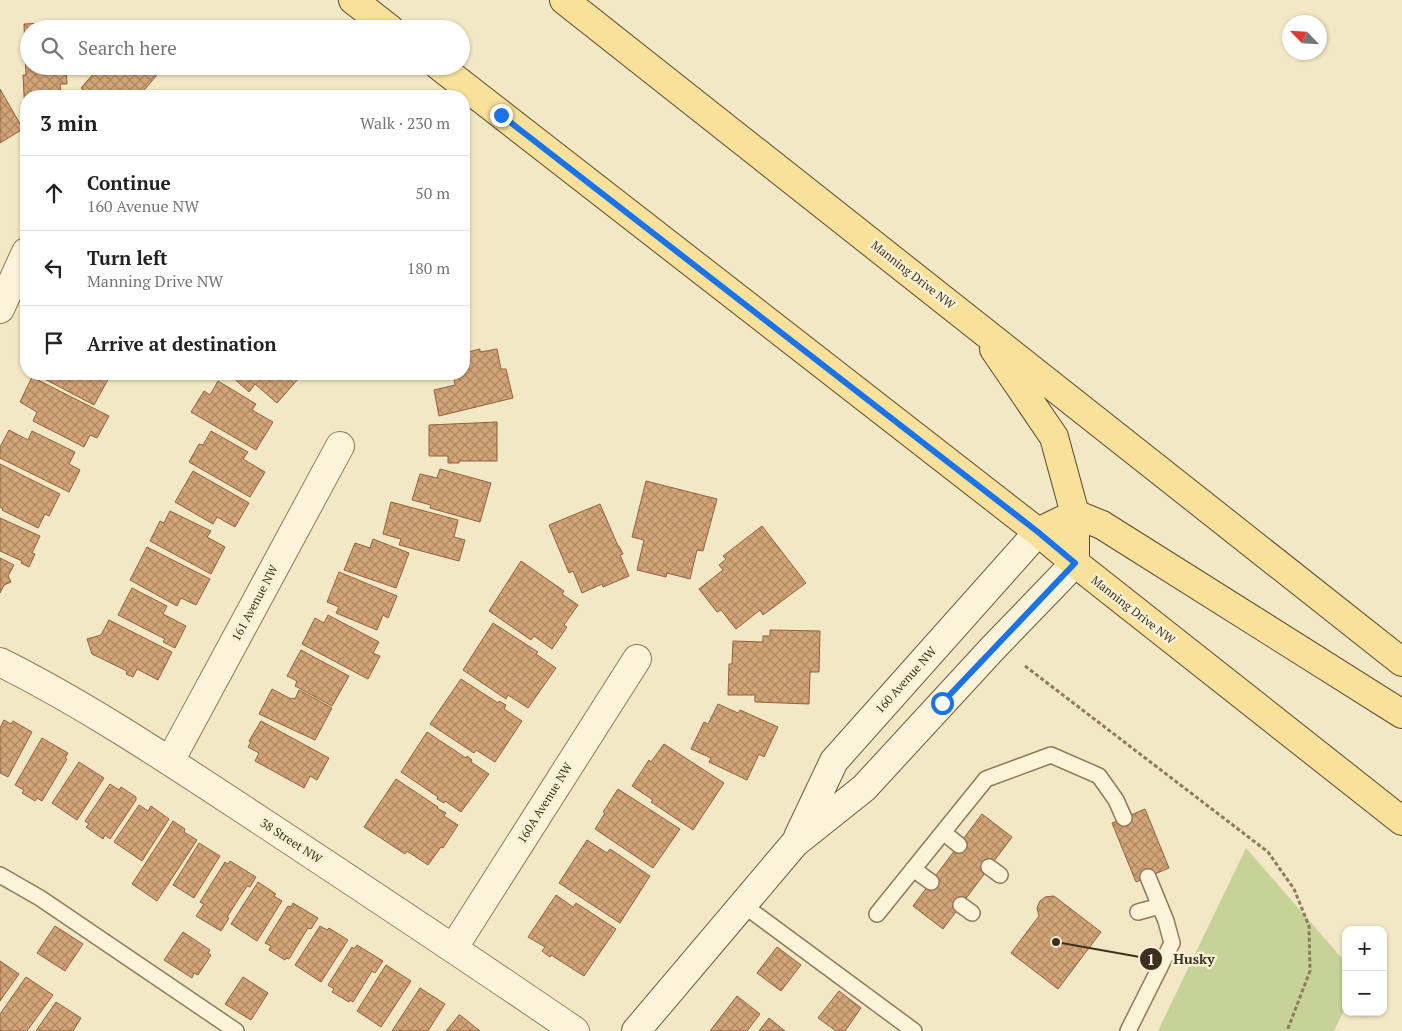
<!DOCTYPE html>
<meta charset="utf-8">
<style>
:root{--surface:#fff;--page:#f6f6f6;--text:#222;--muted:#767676;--line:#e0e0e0}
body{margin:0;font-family:"PT Serif",serif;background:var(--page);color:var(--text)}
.controls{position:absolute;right:15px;bottom:15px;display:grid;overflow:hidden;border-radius:10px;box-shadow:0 1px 4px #0004}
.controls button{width:45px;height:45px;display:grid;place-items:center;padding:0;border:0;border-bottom:1px solid var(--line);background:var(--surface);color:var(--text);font:25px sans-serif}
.compass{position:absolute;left:1282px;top:15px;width:45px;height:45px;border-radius:50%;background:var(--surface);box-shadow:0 1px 4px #0004;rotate:295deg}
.stop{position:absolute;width:15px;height:15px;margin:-11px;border:4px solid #1a73e8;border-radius:50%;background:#fff}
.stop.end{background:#1a73e8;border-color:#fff;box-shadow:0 1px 5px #0008}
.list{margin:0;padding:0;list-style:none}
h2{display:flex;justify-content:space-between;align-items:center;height:65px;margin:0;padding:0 20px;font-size:21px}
h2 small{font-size:16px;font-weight:400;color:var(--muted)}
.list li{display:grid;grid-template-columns:32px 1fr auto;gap:15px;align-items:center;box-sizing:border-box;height:75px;padding:0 20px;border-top:1px solid var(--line)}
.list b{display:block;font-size:19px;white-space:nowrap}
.list p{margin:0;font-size:16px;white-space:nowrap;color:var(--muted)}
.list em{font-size:16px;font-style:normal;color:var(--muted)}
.icon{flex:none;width:28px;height:28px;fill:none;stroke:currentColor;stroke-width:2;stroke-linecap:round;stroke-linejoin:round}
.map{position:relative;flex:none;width:1402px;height:1031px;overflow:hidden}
.search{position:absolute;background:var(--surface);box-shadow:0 1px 4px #0004;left:20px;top:20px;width:450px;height:55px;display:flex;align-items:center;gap:12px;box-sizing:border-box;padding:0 18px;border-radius:28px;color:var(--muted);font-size:19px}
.panel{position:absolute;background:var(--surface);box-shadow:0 1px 4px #0004;left:20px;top:90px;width:450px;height:290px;border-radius:20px}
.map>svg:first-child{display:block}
.green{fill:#c7d298}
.building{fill:url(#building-cross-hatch);stroke:#91633d}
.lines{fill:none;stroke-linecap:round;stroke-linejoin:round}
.lane-casing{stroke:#8f7a59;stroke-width:18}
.street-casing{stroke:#8f7a59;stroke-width:30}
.secondary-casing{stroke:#715a3c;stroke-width:30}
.primary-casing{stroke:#5d472e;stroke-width:30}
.path{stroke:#8f7a59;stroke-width:3;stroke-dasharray:4 2.5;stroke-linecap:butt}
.lane{stroke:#fcf4da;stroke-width:15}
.street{stroke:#fcf4da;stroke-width:28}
.secondary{stroke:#fcf4da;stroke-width:28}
.primary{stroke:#f7e19b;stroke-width:28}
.route{stroke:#1a73e8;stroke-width:6}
.labels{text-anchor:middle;stroke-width:5;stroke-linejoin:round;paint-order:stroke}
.street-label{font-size:12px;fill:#3e301e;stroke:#f9f1d6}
.leader{fill:none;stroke:#3e301e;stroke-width:2}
.callout-dot{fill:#3e301e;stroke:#f9f1d6;stroke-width:2}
.mark-label{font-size:15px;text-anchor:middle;font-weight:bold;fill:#fff}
.callout-label{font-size:14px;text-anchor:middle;font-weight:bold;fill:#3e301e;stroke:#f9f1d6;stroke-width:5;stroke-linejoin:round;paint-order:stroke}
</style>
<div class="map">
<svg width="1402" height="1031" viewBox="0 0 1402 1031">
<defs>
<pattern id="building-cross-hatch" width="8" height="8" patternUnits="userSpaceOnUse" patternTransform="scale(1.25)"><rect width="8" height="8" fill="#d3a478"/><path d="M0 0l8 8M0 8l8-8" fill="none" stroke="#ad8662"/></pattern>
</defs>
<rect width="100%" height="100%" fill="#f2e8c5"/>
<path class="green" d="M1246 848 1346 963V1006L1334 1031H1158Z"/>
<path class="building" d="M63 22 64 29H29V66H66L67 84H60L61 96H26L25 114 23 75H26L24 24Z
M100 66H147L157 75 139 96H91L81 88Z
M0 89 23 129 0 143Z
M480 349V352L497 349 501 369H506L513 398 439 416 434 390 455 385 453 374H464V353Z
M35 374H111L94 405Z
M229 374H292L298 379 277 403 255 384 249 392Z
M32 377 109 416 97 438 90 435 84 447 33 421 37 412 20 402Z
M218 381 256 404 252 410 273 422 256 450 191 412 204 391 210 395Z
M497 422V461H459V463H448V456H429V425Z
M9 430 28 440 32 431 75 452 69 464 80 470 69 492 0 458V447Z
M211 431 248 452 243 459 265 472 250 497 189 462 199 444 203 445Z
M0 464 60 494 49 516 45 514 38 528 2 510 3 509 0 507Z
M440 469 491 483 480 522 430 508 431 505 412 500 420 474 437 478Z
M193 471 249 503 235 527 217 517 213 524 175 502Z
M646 481 717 499 703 551 697 550 690 579 667 573 666 577 637 570 644 540 632 537Z
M391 502 458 520 454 537 465 540 459 561 399 545 401 539 383 534Z
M600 504 618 546H619L623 554 620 555 629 576 603 587 602 584 582 593 573 571 569 573 549 525Z
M170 511 211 531 207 537 225 547 211 574 150 541 160 521 164 523Z
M0 518 40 536 32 553 35 554 29 567 21 563 22 561 0 551Z
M762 526 806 583 763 615 760 610 736 629 721 610 717 612 699 589 723 570 719 565 726 559 723 556Z
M373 539 409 553 396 588 344 570 355 543 370 548Z
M147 547 210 579 196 605 181 598 177 606 130 580Z
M0 558 14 565 8 576 11 582 4 585 0 593Z
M521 561 564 591 562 594 578 605 564 625 567 627 552 649 534 636 531 640 489 611Z
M339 572 397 596 388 618 383 615 377 630 336 613 339 607 327 602Z
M132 588 167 606 163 614 186 626 175 648 163 642 165 639 118 615Z
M328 615 379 642 373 653 380 656 368 679 302 644 315 618 324 623Z
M109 620 172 652 158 680 137 669 133 677 126 674 127 671 92 654 87 639 101 635Z
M493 623 538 652 536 654 556 668 528 708 508 695 506 699 463 670Z
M770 630 820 631 819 672H810L809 704 755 702V695H728L729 664H732L733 641 763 642V636H770Z
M301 650 349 676 332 706 295 686 297 681 287 676Z
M461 679 498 703 499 701 506 705 504 709 522 721 495 762 476 750 474 753 430 724Z
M272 689 291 699 292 698 295 699 299 690 332 708 315 740 259 714Z
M718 704 738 713 740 710 778 727 764 757 759 754 747 780 709 762 711 758 691 749 704 722 708 724Z
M4 720 11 724 13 721 32 732 8 777 0 773V728Z
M261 721 329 758 317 780 310 776 304 788 255 761 259 753 248 747 251 742 249 741Z
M427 732 466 758 467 756 472 760 471 762 489 774 461 812 445 801 444 803 437 799 438 797 401 772Z
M42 738 68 753 65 758 67 759 42 801 37 798 35 801 22 793 24 790 15 785Z
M664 744 724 783 693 830 651 802 653 800 632 786 649 760 651 762Z
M79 762 104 778 77 820 52 803Z
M396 779 438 807 437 808 446 813 444 816 458 825 443 848 441 847 428 865 407 851 405 854 364 827Z
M110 784 119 790 121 787 136 797V800L110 839 105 835 103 839 86 827 89 824 85 821Z
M618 789 680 829 653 868 595 829 605 813 603 812Z
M139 805 148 811 151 806 169 819 142 861 114 842Z
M1145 809 1169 868 1136 882 1112 823Z
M982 814 1012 837 943 929 913 906Z
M173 821 185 829 184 832 197 840 157 901 132 884Z
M587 840 607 853 610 849 650 876 620 923 559 883Z
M199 843 220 856 194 898 173 885Z
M230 861 256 877 250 887 247 886 227 917 229 918 221 931 196 916 204 904 200 902 225 862 228 864Z
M258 882 276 894 274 896 282 901 257 941 231 924Z
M556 895 573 907 576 903 616 929 584 976 551 955 550 957 542 951 545 947 528 937Z
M1054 896 1101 932 1058 989 1011 953 1039 916 1037 908 1040 901 1045 897Z
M293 903 318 918 311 929 308 928 289 959 286 958 285 960 269 950 271 946 265 943 288 906 291 907Z
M55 926 83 944 65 971 37 953Z
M320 926 327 930 329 928 348 940 321 982 295 965Z
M183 932 210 950 208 953 211 955 198 975 194 973 192 978 164 960Z
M357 945 383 961 375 973 372 971 353 1002 350 1000 349 1002 332 992 334 989 328 985 352 947 354 949Z
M777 947 801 965 781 991 757 973Z
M0 961 19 974 0 1001Z
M386 965 411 981 381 1027 357 1011Z
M26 977 53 995 27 1031H0V1014Z
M243 977 268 993 251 1020 225 1004Z
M420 988 445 1004 428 1031H392Z
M839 991 861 1008 845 1031H836L818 1018Z
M737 996 760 1014 747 1031H710Z
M56 1002 81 1018 73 1031H36Z
M459 1015H460L480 1031H446Z
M769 1018 785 1031H759Z"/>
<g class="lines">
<defs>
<path id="lane" d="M943 832 959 845
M989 867 1000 875
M913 869 931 882
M0 875 40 898 236 1031
M742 904 914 1031
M961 905 972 913
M1138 912 1160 906
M877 914 986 779 1051 755 1099 776 1116 800 1124 818
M1128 1031 1172 943 1166 921 1148 877"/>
<path id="street" d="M0 309 26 252
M0 662C90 707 174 764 258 819 364 889 470 959 575 1031
M170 761 340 446
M454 947 637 659"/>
<path id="secondary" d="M798 837 834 761 1038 532
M636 1031 795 843 864 788 993 648 1075 563"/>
<path id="primary" d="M353 0 390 29
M564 0 1402 662
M439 66 1038 532 1075 563 1402 821
M994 349 1054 437 1075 514V563
M1038 532 1075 514 1102 525 1402 714"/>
</defs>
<use href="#lane" class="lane-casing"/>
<use href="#street" class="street-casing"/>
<use href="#secondary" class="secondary-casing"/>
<use href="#primary" class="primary-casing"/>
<path class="path" d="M1025 666 1268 852 1294 889 1309 926 1310 971 1287 1031"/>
<use href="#lane" class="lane"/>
<use href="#street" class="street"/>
<use href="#secondary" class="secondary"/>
<use href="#primary" class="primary"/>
</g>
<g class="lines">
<path class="route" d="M501 115 1038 532 1075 563 942 703"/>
</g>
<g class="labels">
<g class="street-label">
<text transform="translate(913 275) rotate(38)" y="4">Manning Drive NW</text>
<text transform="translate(255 603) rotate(-62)" y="4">161 Avenue NW</text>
<text transform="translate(1133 610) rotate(38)" y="4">Manning Drive NW</text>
<text transform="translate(906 680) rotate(-48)" y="4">160 Avenue NW</text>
<text transform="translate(545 803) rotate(-58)" y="4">160A Avenue NW</text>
<text transform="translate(291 841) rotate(33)" y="4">38 Street NW</text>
</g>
</g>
<path class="leader" d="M1056 942L1151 959"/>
<g class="callout-dot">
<circle cx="1056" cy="942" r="5"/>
<circle cx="1151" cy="959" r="12"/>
</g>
<g class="mark-label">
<text x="1151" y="965">1</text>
</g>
<g class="callout-label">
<text x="1194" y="964">Husky</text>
</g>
</svg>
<div class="controls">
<button>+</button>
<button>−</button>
</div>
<svg class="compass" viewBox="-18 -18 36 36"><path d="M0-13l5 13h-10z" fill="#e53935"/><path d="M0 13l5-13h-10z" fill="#767676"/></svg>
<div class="stop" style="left:942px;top:703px"></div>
<div class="stop end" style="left:501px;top:115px"></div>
<div class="search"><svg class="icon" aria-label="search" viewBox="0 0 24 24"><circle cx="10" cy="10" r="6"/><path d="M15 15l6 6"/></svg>Search here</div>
<section class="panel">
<h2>3 min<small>Walk · 230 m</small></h2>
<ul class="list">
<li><svg class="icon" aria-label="ahead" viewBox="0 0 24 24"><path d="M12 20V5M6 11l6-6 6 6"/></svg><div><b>Continue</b><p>160 Avenue NW</p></div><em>50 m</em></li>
<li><svg class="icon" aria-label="left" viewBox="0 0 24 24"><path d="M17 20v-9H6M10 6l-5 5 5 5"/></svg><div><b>Turn left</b><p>Manning Drive NW</p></div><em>180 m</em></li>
<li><svg class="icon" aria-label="arrive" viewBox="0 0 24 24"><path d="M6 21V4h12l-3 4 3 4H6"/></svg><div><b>Arrive at destination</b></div></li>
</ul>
</section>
</div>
